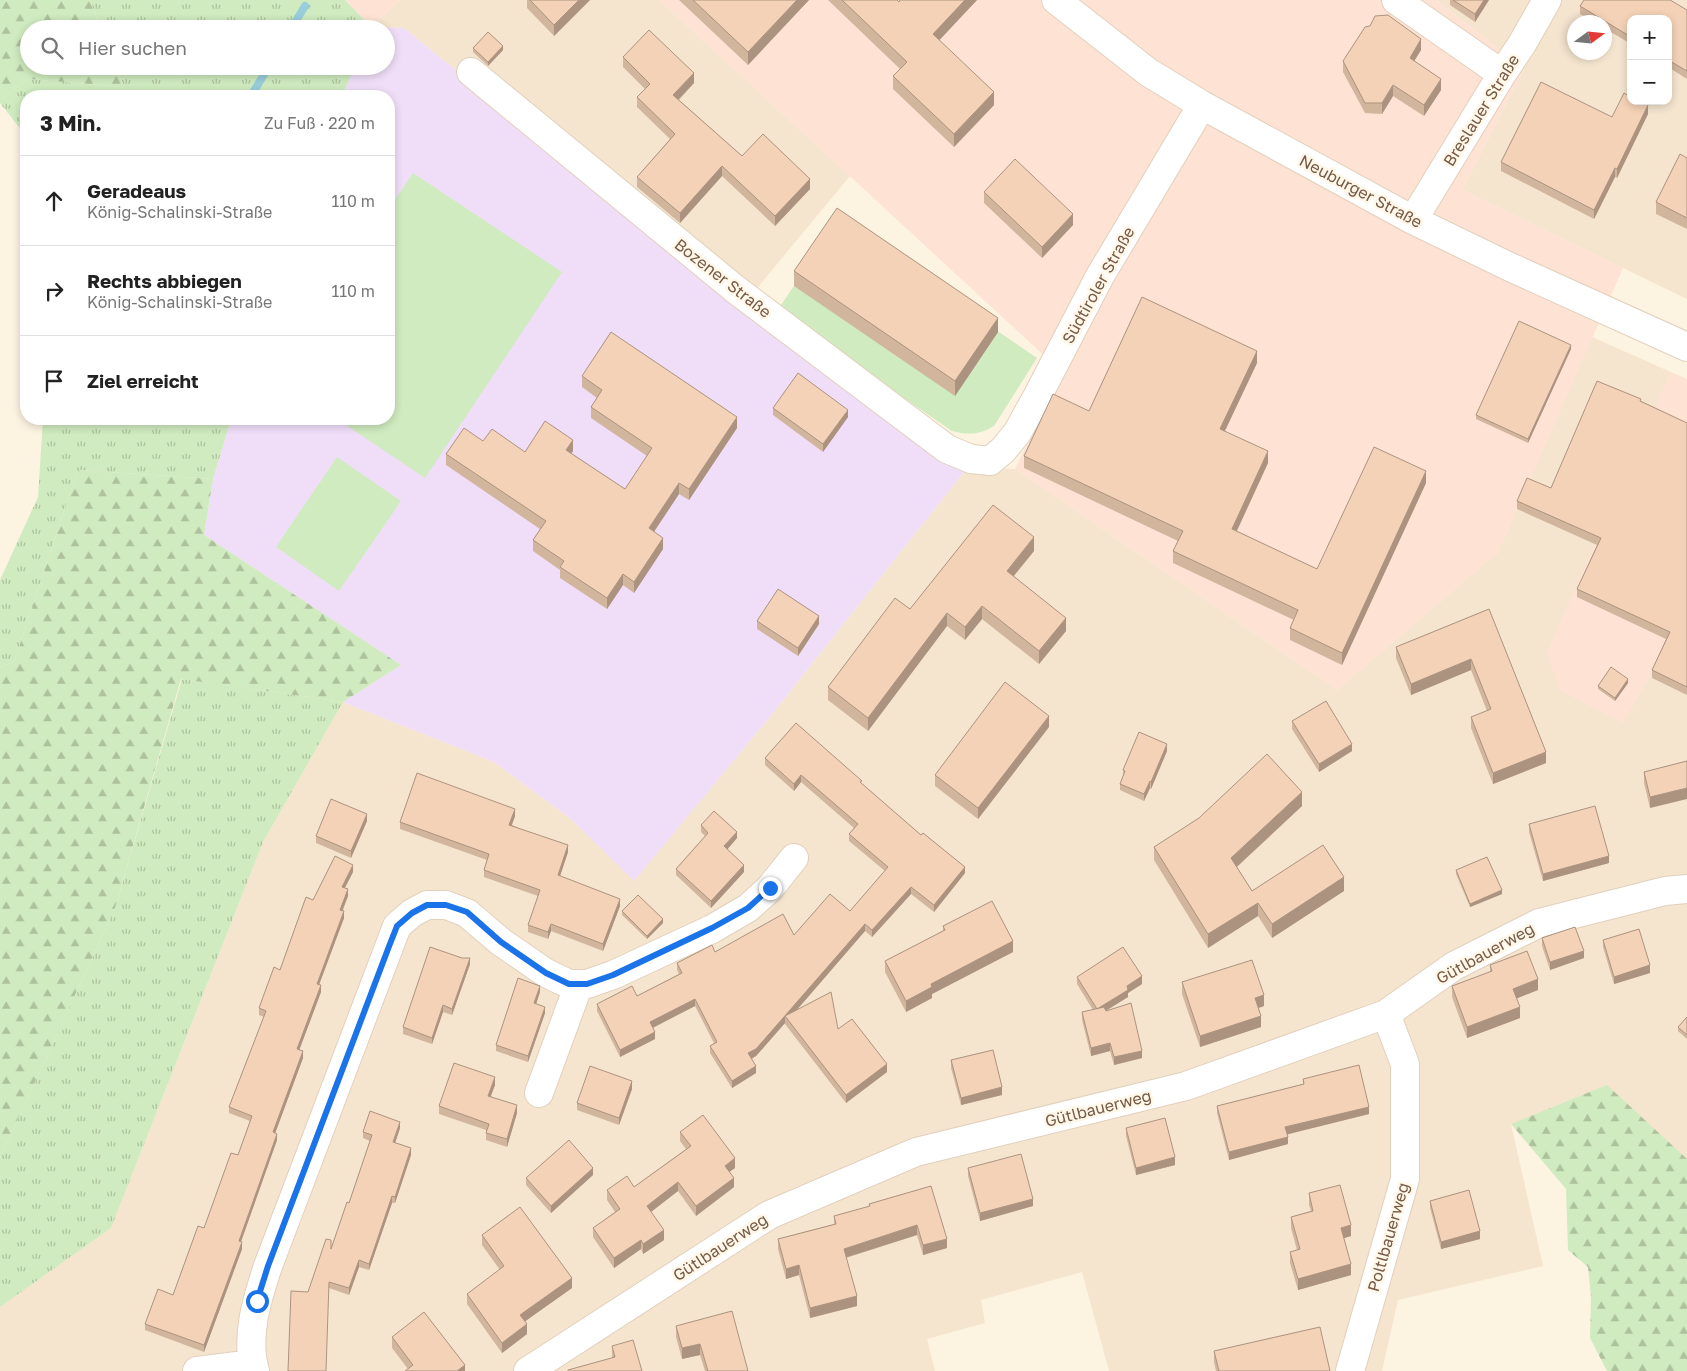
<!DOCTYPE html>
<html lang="de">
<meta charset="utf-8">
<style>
:root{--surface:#fff;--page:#f6f6f6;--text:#222;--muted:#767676;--line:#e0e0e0}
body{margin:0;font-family:"Golos Text",sans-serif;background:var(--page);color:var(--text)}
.controls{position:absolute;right:15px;top:15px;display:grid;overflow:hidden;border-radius:10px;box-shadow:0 2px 8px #0003}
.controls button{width:45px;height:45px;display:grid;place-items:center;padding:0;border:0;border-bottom:1px solid var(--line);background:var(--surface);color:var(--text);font:25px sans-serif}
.compass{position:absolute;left:1567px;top:15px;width:45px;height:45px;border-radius:50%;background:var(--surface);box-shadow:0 2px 8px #0003;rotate:75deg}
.stop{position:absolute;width:15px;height:15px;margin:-11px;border:4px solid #1a73e8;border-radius:50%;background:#fff}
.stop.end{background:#1a73e8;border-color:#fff;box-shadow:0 1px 5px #0008}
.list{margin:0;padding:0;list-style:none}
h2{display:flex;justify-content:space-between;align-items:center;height:65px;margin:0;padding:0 20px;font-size:21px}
h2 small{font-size:16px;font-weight:400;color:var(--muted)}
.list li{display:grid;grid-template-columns:32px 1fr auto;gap:15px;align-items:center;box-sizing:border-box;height:90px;padding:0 20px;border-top:1px solid var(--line)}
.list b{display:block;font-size:19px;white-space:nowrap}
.list p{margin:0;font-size:16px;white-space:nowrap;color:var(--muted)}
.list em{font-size:16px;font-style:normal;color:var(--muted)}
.icon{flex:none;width:28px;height:28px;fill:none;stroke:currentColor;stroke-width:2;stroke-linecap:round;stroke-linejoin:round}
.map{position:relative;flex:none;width:1687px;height:1371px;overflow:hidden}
.search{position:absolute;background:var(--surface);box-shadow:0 2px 8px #0003;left:20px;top:20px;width:375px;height:55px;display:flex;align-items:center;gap:12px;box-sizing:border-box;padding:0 18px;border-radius:28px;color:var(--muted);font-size:19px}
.panel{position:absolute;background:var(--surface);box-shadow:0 2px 8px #0003;left:20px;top:90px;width:375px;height:335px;border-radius:20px}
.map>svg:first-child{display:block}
.residential{fill:#f5e5cf;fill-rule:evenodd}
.commercial{fill:#fee2d4}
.education{fill:#f0def9}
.grass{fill:url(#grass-tufts)}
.forest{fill:url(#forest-firs)}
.park{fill:#cfebbf}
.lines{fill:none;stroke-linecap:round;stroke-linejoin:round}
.stream{stroke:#9acdda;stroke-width:8}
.minor-casing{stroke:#e2d0bc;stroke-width:30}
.minor{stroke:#fff;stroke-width:28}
.wall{fill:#d2b59d}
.shaded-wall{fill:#ab9380}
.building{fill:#f4d2b7;stroke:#ab9380}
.route{stroke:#1a73e8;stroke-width:6}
.labels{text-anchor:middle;stroke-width:5;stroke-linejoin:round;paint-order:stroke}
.street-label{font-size:16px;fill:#765946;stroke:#fff7e8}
</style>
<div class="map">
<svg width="1687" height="1371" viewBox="0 0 1687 1371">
<defs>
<pattern id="grass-tufts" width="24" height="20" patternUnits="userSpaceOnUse" patternTransform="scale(1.25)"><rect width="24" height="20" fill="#cfebbf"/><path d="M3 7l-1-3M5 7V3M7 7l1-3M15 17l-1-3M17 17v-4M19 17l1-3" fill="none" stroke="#adc19d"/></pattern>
<pattern id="forest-firs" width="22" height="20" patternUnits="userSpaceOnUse" patternTransform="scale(1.25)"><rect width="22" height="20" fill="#cfebbf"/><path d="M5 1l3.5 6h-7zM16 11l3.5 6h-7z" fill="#adc19d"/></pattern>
</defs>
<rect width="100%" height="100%" fill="#fdf3e1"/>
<path class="residential" d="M400 0H659L850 176 753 293 458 72 404 28 371 27Z
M1436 0H1687V299L1462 190 1524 69ZM1631 19H1668V101H1631ZM1574 22H1604V52H1574Z
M1592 337 1673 373 1667 380 1687 614V1162L1511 1124 1543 1266 1398 1300 1382 1371H1109L1082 1272 981 1300 985 1323 927 1339 935 1371H0V1307L111 1228 263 842 343 702 494 762 571 819 634 880 769 718 968 467 1015 469 1337 690 1498 552Z"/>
<path class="commercial" d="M345 0H400L371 27Z
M659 0H1436L1524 69 1462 190 1623 268 1498 552 1337 690 1015 469 1062 372Z
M1673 373 1687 379V614H1686L1623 723 1560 690 1547 653 1667 380Z"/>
<path class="education" d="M371 27 404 28 704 272 968 467 769 718 634 881 571 819 494 762 343 702 401 665 204 535 213 479 231 419H389V96H342L355 66H386V29H371Z"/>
<path class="grass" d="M90 0H345L371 27V29H101Z
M116 66H355L342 96H26V136L0 103V100L28 79 124 87Z
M43 419H231L213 479 78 470 14 662 0 667V580L38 497Z
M182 679 343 702 263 842 111 1228 0 1307V1158L115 908Z"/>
<path class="forest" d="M0 0H90L101 29H29V66H116L124 87 28 79 0 100Z
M78 470 213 479 204 535 401 665 343 702 181 679 115 908 0 1158V667L14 662Z
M1607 1085 1687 1159V1371H1607L1590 1338 1591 1297 1588 1267 1568 1250 1566 1189 1511 1124Z"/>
<path class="park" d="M413 173 562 272 425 478 337 419H389V209Z
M837 222 1037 358 994 426C980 435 967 435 952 431L777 311Z
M337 457 401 501 339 591 276 547Z"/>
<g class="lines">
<path class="stream" d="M291 29 305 6
M251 96 269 66"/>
<defs>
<path id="minor" d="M1056 0 1148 72 1202 105 1413 220 1510 267 1687 347
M1396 0 1502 74
M471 72 735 289 947 449 971 459 990 461 1003 450 1017 433 1037 397 1100 276 1202 105
M1413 220 1502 74 1522 44 1547 0
M539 1093 579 984
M197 1371 253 1364
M255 1371C245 1337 257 1299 268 1266L397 926 412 913 427 905H446L467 913 501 942 546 973 569 984H587L613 975 712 929 748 908 770 888 794 858
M528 1371 769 1215 916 1152 1186 1086 1386 1014 1454 966 1539 923 1665 891 1687 889
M1350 1371 1405 1179V1064L1386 1014"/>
</defs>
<use href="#minor" class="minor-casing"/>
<use href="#minor" class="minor"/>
</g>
<path class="wall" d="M527 0H590L554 36 527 8Z
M679 0H809L748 65Z
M828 0H897L899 2 900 0H977L939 40 994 105 954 147 893 89V76L900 69Z
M1450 0H1489L1475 22 1450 5Z
M1580 6 1687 10V79L1668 67V19H1631V44L1604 28V22H1595L1580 14Z
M473 48 503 50 488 66 473 52Z
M1421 50 1414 61 1441 90 1424 116 1393 96 1382 114 1365 113 1343 72V61Z
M623 57 694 83 679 100 742 156 810 189 775 226 722 176 680 223 637 187V177L670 139 637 107V97L645 89 623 67Z
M1648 114 1617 178 1615 177 1594 219 1501 171V162Z
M1687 158V229L1656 214V202Z
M984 192 1073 225 1042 258 984 203Z
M794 271 998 332 955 396 794 286Z
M1571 349 1528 443 1476 419V415Z
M1257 363 1225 431 1268 463 1237 531 1317 569 1426 483 1342 665 1290 640V628L1294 620 1173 563V551L1178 541 1024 468V456L1089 411Z
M582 376 737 428 689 500 679 494 654 532 663 549 634 593 623 585 607 609 560 578V570L533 551V540L540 529 446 465V454L483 441 525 452 573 451 571 453 625 489 647 456 591 418V407L597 398 582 387Z
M1641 401 1687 423V695L1652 678V670L1666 639 1577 597V589L1597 545 1517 509V501L1551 488Z
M773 408 848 417 823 452 773 415Z
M1034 551 1014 576 1066 631 1039 664 982 619 965 640 947 626 868 731 828 700V687L910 609Z
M1489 609 1546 763 1493 784 1471 728V717L1487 711 1471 670 1411 695 1396 658V647Z
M757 621 819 624 798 656 757 629Z
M1628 683 1615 701 1598 689V686Z
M1292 721 1352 751 1319 772 1292 729Z
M1049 727 978 819 935 786V775Z
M1167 751 1151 789 1150 788 1144 801 1120 790V784L1123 775V770Z
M765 758 862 784 965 873 934 912 911 894 872 937 865 931 796 1011 838 1029 887 1072 846 1103 785 1024V1023L756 1056 752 1059 756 1073 732 1088 710 1053V1046L714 1043 695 1006 653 1028 655 1039 620 1057 597 1011V1004L637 996 679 974 677 970V963L715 952 794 935 850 911 885 871 849 841V834L854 828 801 782 794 791 765 765Z
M1687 761 1650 808 1644 783V772Z
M1302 806 1237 867 1252 891H1344L1272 938 1258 916 1208 948 1154 860V847Z
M515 816 512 825 568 852 560 876 620 906 603 951 551 931 548 939 528 932V925L538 896 484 877V870L487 860 400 829V822Z
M367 821 351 858 316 843V836Z
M1529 824 1609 863 1543 881 1529 832Z
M701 825 737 838 727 850 744 872 711 908 676 875V869L705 836 701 832Z
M1456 870 1502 894 1470 907 1456 874Z
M353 872 345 888 348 896 343 910 344 918 319 985 321 992 299 1050 303 1058 275 1133 277 1140 241 1242 242 1249 204 1352 145 1330V1324L173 1295 238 1155 250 1121 229 1113V1107L264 1017 259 1015V1008L280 970 313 900Z
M622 911 663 923 647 939 622 915Z
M943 926 1013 952 932 994V998L906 1012 885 972V961L943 931Z
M1542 938 1584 958 1550 970 1542 946Z
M1603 940 1650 973 1614 984 1603 947Z
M470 964 452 1015 443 1012 432 1044 403 1034V1027Z
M1490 965 1538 990 1517 998 1520 1018 1467 1038 1452 997V986L1490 972Z
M1077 977 1142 984 1128 993V997L1106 1011 1142 1058 1114 1065 1110 1051 1091 1056 1082 1020V1012L1093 1010 1077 984Z
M1182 982 1264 1006 1259 1008 1261 1027 1200 1047 1182 994Z
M540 992 536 1004 545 1013 528 1062 496 1051V1045Z
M1687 1017V1039L1678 1031V1027Z
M951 1060 1002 1095 961 1105 951 1068Z
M1303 1079 1369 1114 1287 1134 1288 1144 1229 1160 1217 1113V1106L1303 1084Z
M495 1085 491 1096 517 1113 507 1147 486 1140V1130L439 1114V1106Z
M632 1089 619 1125 577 1110V1103Z
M400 1128 395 1143 411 1155 395 1203H392L369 1270 359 1267 349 1295 329 1288 308 1292 331 1248 349 1203 370 1141 363 1138V1132Z
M1126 1128 1175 1165 1136 1175 1126 1136Z
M680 1132 735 1168 729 1172 734 1187 696 1216 678 1191 651 1212 664 1240 643 1254 641 1249 614 1268 593 1237V1228L615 1212 607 1200V1190L634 1187 686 1149 680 1141Z
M968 1168 1033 1206 980 1221 968 1176Z
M593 1175 551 1213 526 1185V1178Z
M931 1186 947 1248 923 1255 917 1235 846 1258 857 1306 810 1318 799 1275 786 1279 778 1249V1239L834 1224V1216L869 1207V1204Z
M1309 1193 1351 1236 1344 1238 1351 1275 1298 1290 1290 1263V1252L1297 1250 1291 1228V1217L1311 1211 1309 1205Z
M1430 1201 1480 1239 1441 1249 1430 1208Z
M482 1235 572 1288 525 1321 527 1334 502 1353 467 1304V1294L500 1270 482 1245Z
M676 1326 748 1371H705L700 1355 682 1359 676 1337Z
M392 1337 465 1371 408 1369 392 1348Z
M612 1346 642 1371 612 1358Z
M1214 1351 1330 1371H1216L1214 1362Z"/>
<path class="shaded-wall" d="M579 0H590L554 36V25Z
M797 0H809L748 65V52Z
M965 0H977L933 47V34Z
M1484 0H1489L1475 22V14Z
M1421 39V50L1410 68V58Z
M503 46V50L488 66V62Z
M694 73V83L673 105V95Z
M1441 79V90L1424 116V105Z
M1393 85V96L1382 114V103Z
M994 92V105L954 147V134Z
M1648 105V114L1617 178V169Z
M722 166V176L680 223V213Z
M1615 168V177L1594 219V210Z
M810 179V189L775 226V216Z
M1073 214V225L1042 258V247Z
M998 318V332L955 396V381Z
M1571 345V349L1528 443V439Z
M1257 351V363L1220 441V429Z
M848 410V417L823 452V444Z
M737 417V428L689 500V489Z
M573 440V451L566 461V450Z
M1268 451V463L1232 541V529Z
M1426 471V483L1342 665V653Z
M679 483V494L649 539V528Z
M1034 537V551L1007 584V571Z
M663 538V549L634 593V582Z
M623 574V585L607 609V598Z
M982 606V619L965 640V627Z
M947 613V626L868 731V718Z
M819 616V624L798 656V648Z
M1066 618V631L1039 664V651Z
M1471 659V670L1411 695V684Z
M1628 679V683L1615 701V698Z
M1049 716V727L978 819V808Z
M1167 744V751L1151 789V782Z
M1352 744V751L1319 772V764Z
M1546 752V763L1493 784V773Z
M801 775V782L794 791V784Z
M1150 781V788L1144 801V794Z
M1687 788V799L1650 808V797Z
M1302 792V806L1231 872V858Z
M515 809V816L509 832V825Z
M367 814V821L351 858V851Z
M737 832V838L724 853V846Z
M568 845V852L558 882V875Z
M1609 856V863L1543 881V874Z
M353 865V872L342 893V887Z
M744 865V872L711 908V901Z
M965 867V873L934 912V905Z
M1344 877V891L1272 938V924Z
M911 887V894L872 937V930Z
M348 889V896L340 916V910Z
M1502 890V894L1470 907V904Z
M620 899V906L603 951V944Z
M1258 903V916L1208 948V934Z
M344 911V918L317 990V984Z
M663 919V923L647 939V936Z
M551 924V931L548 939V932Z
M865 924V931L788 1020 785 1016V1023L756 1056 748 1060V1053Z
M1013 941V952L932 994V998L906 1012V1001L931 984Z
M1584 951V958L1550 970V962Z
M470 958V964L452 1015V1009Z
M1650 965V973L1614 984V977Z
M1142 976V984L1128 993V997L1097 1016V1009L1127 986Z
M1538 979V990L1513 1000V989Z
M321 985V992L297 1056V1049Z
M540 986V992L534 1010V1003Z
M1264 995V1006L1255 1009V998Z
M695 999V1006L650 1029V1022Z
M443 1005V1012L432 1044V1038Z
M545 1007V1013L528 1062V1056Z
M1520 1007V1018L1467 1038V1027Z
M1261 1016V1027L1200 1047V1036Z
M655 1032V1039L620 1057V1050Z
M1110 1043V1051L1091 1056V1048Z
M303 1051V1058L273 1139V1132Z
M1142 1051V1058L1114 1065V1057Z
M887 1064V1072L846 1103V1095Z
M756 1066V1073L732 1088V1081Z
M495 1077V1085L488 1103V1096Z
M632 1081V1089L619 1125V1118Z
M1002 1087V1095L961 1105V1098Z
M517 1105V1113L507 1147V1139Z
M1369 1107V1114L1285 1135V1127Z
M400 1122V1128L393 1149V1142Z
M277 1134V1140L239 1247V1241Z
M1288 1137V1144L1229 1160V1152Z
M411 1148V1155L395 1203V1197Z
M1175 1157V1165L1136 1175V1168Z
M735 1158V1168L725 1175V1166Z
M593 1168V1175L551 1213V1206Z
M734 1178V1187L696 1216V1206Z
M678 1182V1191L647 1215V1206Z
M392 1196V1203L369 1270V1264Z
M1033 1199V1206L980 1221V1213Z
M917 1225V1235L844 1258V1249Z
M1351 1225V1236L1341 1239V1228Z
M664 1230V1240L643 1254V1244Z
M1480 1231V1239L1441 1249V1242Z
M947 1239V1248L923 1255V1245Z
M641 1240V1249L614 1268V1258Z
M242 1242V1249L204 1352V1345Z
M359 1260V1267L349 1295V1288Z
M1351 1264V1275L1298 1290V1279Z
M799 1265V1275L786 1279V1269Z
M572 1278V1288L520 1325V1315Z
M857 1296V1306L810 1318V1308Z
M527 1324V1334L502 1353V1343Z
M700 1344V1355L682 1359V1348Z
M465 1365V1371H457Z"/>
<path class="building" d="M530 0H579L554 25Z
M693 0H797L748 52Z
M842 0H897L899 2 900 0H965L933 34 994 92 954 134 893 76 907 62Z
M1453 0H1484L1475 14Z
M1584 0H1670L1687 10V71L1668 60V19H1631V37L1580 6Z
M1388 15 1421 39 1410 58 1441 79 1424 105 1393 85 1382 103H1365L1343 61 1365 27 1370 26 1375 16Z
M649 30 694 73 673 95 742 156 763 134 810 179 775 216 722 166 680 213 637 177 675 134 637 97 650 84 623 57Z
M488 32 503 46 488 62 473 48Z
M1541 82 1612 117 1624 93 1631 97V101H1640L1648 105 1617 169 1615 168 1594 210 1501 162Z
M1680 154 1687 158V218L1656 202Z
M1015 159 1073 214 1042 247 984 192Z
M837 208 998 318 955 381 794 271Z
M1142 297 1257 351 1220 429 1268 451 1232 529 1317 569 1374 447 1426 471 1342 653 1290 628 1298 610 1173 551 1183 531 1024 456 1053 394 1089 411Z
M1519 321 1571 345 1528 439 1476 415Z
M611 332 737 417 689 489 679 483 649 528 663 538 634 582 623 574 607 598 560 567 564 561 533 540 546 521 446 454 464 428 483 441 492 429 525 452 545 421 573 440 566 450 625 489 652 448 591 407 602 390 582 376Z
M798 373 848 410 823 444 773 408Z
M1597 381 1641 399 1640 401 1687 423V687L1652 670 1670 632 1577 589 1601 538 1517 501 1527 478 1551 488Z
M993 505 1034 537 1007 571 1066 618 1039 651 982 606 965 627 947 613 868 718 828 687 895 598 910 609Z
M778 589 819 616 798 648 757 621Z
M1489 609 1546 752 1493 773 1471 717 1491 709 1471 659 1411 684 1396 647Z
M1611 667 1628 679 1615 698 1598 686Z
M1005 682 1049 716 978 808 935 775Z
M1326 701 1352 744 1319 764 1292 721Z
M796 723 862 781 860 782 921 835 923 833 965 867 934 905 911 887 872 930 865 924 756 1049 748 1053 756 1066 732 1081 710 1046 717 1042 695 999 650 1022 655 1032 620 1050 597 1004 632 986 637 996 682 973 677 963 712 945 715 952 783 914 794 935 830 894 850 911 888 867 849 834 858 824 801 775 794 784 765 758Z
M1139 732 1167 744 1151 782 1150 781 1144 794 1120 784 1125 771 1123 770Z
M1267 754 1302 792 1231 858 1252 891 1323 845 1344 877 1272 924 1258 903 1208 934 1154 847 1199 818Z
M1687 761V788L1650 797 1644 772Z
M417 773 515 809 509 825 568 845 558 875 620 899 603 944 551 924 548 932 528 925 540 890 484 870 489 854 400 822Z
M331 799 367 814 351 851 316 836Z
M1595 806 1609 856 1543 874 1529 824Z
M714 811 737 832 724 846 744 865 711 901 676 869 708 833 701 825Z
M335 856 353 865 342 887 348 889 340 910 344 911 317 984 321 985 297 1049 303 1051 273 1132 277 1134 239 1241 242 1242 204 1345 145 1324 158 1289 173 1295 198 1226 204 1228 231 1153 238 1155 252 1116 229 1107 266 1011 259 1008 274 967 280 970 306 897 313 900Z
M1487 857 1502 890 1470 904 1456 870Z
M638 895 663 919 647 936 622 911Z
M992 901 1013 941 931 984 932 987 906 1001 885 961 945 930 943 926Z
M1575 927 1584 951 1550 962 1542 938Z
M1639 929 1650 965 1614 977 1603 940Z
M430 947 462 958H470L452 1009 443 1005 432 1038 403 1027Z
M1123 947 1142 976 1127 986 1128 990 1097 1009 1077 977Z
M1527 951 1538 979 1513 989 1520 1007 1467 1027 1452 986 1492 971 1490 965Z
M1252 960 1264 995 1255 998 1261 1016 1200 1036 1182 982Z
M518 978 540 986 534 1003 545 1007 528 1056 496 1045Z
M831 992 838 1029 852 1019 887 1064 846 1095 785 1016Z
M1131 1003 1142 1051 1114 1057 1110 1043 1091 1048 1082 1012 1104 1007 1106 1011Z
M1687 1017V1035L1678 1027Z
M993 1050 1002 1087 961 1098 951 1060Z
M454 1063 495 1077 488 1096 517 1105 507 1139 486 1133 489 1124 439 1106Z
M1359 1065 1369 1107 1285 1127 1288 1137 1229 1152 1217 1106 1304 1084 1303 1079Z
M590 1066 632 1081 619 1118 577 1103Z
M370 1111 400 1122 393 1142 411 1148 395 1197 392 1196 369 1264 359 1260 349 1288 329 1282 326 1371H288L291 1291 308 1292 326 1239 331 1240V1249L347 1202 349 1203 372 1135 363 1132Z
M703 1115 735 1158 725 1166 734 1178 696 1206 678 1182 647 1206 664 1230 643 1244 641 1240 614 1258 593 1228 620 1209 607 1190 627 1176 634 1187 691 1146 680 1132Z
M1165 1118 1175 1157 1136 1168 1126 1128Z
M569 1140 593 1168 551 1206 526 1178Z
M1021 1154 1033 1199 980 1213 968 1168Z
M1340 1185 1351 1225 1341 1228 1351 1264 1298 1279 1290 1252 1300 1249 1291 1217 1313 1211 1309 1193Z
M931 1186 947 1239 923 1245 917 1225 844 1249 857 1296 810 1308 799 1265 786 1269 778 1239 836 1224 834 1216 870 1206 869 1204Z
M1469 1190 1480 1231 1441 1242 1430 1201Z
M520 1207 572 1278 520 1315 527 1324 502 1343 467 1294 504 1266 482 1235Z
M732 1311 748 1371H708L700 1344 682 1348 676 1326Z
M424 1312 465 1365 457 1371H405L413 1365 392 1337Z
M1320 1327 1330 1371H1219L1214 1351Z
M633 1340 642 1371H568V1370L615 1357 612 1346Z"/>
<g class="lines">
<path class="route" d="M257 1301 268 1266 388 949 397 926 412 913 427 905H446L467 912 501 942 546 973 569 984H587L613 975 712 928 748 908 770 888"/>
</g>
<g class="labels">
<g class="street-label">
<text transform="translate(1481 110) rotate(-58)" y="6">Breslauer Straße</text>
<text transform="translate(1361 191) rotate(28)" y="6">Neuburger Straße</text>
<text transform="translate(723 278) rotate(38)" y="6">Bozener Straße</text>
<text transform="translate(1098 285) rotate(-61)" y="6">Südtiroler Straße</text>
<text transform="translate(1485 953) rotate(-29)" y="6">Gütlbauerweg</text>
<text transform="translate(1098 1108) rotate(-14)" y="6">Gütlbauerweg</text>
<text transform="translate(1388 1237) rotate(-74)" y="6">Poltlbauerweg</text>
<text transform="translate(720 1247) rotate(-33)" y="6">Gütlbauerweg</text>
</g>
</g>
</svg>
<div class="controls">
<button>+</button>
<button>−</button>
</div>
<svg class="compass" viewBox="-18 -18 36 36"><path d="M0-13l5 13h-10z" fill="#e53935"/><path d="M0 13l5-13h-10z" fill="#767676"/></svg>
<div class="stop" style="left:257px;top:1301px"></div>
<div class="stop end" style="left:770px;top:888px"></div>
<div class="search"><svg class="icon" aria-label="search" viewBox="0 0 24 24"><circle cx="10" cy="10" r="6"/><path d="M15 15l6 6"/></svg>Hier suchen</div>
<section class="panel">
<h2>3 Min.<small>Zu Fuß · 220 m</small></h2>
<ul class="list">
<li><svg class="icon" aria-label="ahead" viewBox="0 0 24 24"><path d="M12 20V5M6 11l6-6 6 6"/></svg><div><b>Geradeaus</b><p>König-Schalinski-Straße</p></div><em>110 m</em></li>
<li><svg class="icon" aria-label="right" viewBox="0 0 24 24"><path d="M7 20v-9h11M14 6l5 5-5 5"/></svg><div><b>Rechts abbiegen</b><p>König-Schalinski-Straße</p></div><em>110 m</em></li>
<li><svg class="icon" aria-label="arrive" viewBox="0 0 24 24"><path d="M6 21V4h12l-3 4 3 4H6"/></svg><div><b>Ziel erreicht</b></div></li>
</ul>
</section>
</div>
